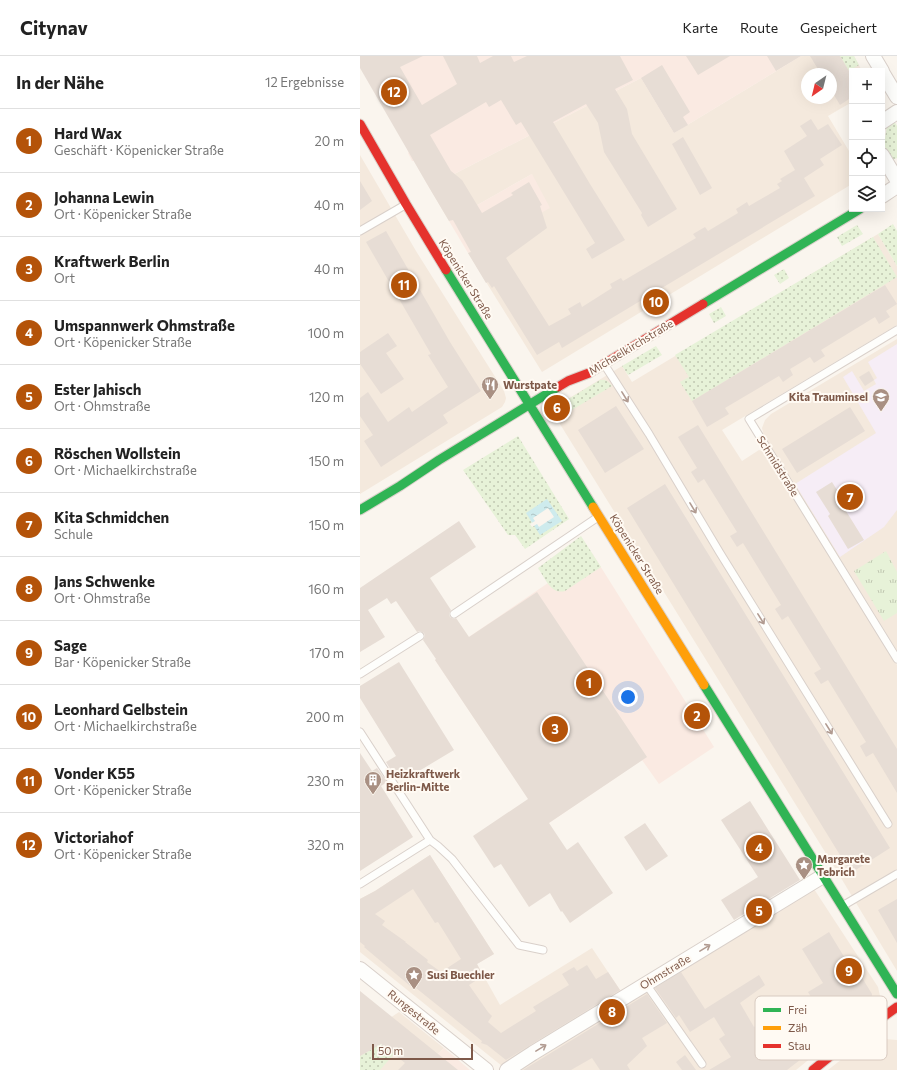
<!DOCTYPE html>
<html lang="de">
<meta charset="utf-8">
<style>
:root{--surface:#fff;--page:#f6f6f6;--text:#222;--muted:#767676;--line:#e0e0e0;--accent:#b45309}
body{margin:0;font-family:Commissioner,sans-serif;background:var(--page);color:var(--text)}
.controls{position:absolute;right:12px;top:12px;display:grid;overflow:hidden;border-radius:0px;box-shadow:0 4px 16px #0002}
.controls button{width:36px;height:36px;display:grid;place-items:center;padding:0;border:0;border-bottom:1px solid var(--line);background:var(--surface);color:var(--text);font:20px sans-serif}
.compass{position:absolute;left:441px;top:12px;width:36px;height:36px;border-radius:50%;background:var(--surface);box-shadow:0 4px 16px #0002;rotate:215deg}
.scale{position:absolute;left:12px;bottom:10px;width:101px;box-sizing:border-box;padding-left:4px;border:2px solid #7e5949;border-top:0;font-size:11px;line-height:14px;white-space:nowrap;color:#7e5949;-webkit-text-stroke:3px #fffaf3;paint-order:stroke}
.you{position:absolute;left:268px;top:641px;width:14px;height:14px;margin:-10px;border:3px solid #fff;border-radius:50%;background:#1a73e8;box-shadow:0 0 0 6px #1a73e833}
.badge{display:grid;place-items:center;width:26px;height:26px;border-radius:50%;background:var(--accent);color:#fff;font-size:13px;font-weight:700}
.pin{position:absolute;translate:-50% -50%;border:2px solid #fff;box-shadow:0 1px 4px #0006}
.list{margin:0;padding:0;list-style:none}
h2{display:flex;justify-content:space-between;align-items:center;height:52px;margin:0;padding:0 16px;font-size:17px}
h2 small{font-size:13px;font-weight:400;color:var(--muted)}
.list li{display:grid;grid-template-columns:26px 1fr auto;gap:12px;align-items:center;box-sizing:border-box;height:64px;padding:0 16px;border-top:1px solid var(--line)}
.list b{display:block;font-size:15px;white-space:nowrap}
.list p{margin:0;font-size:13px;white-space:nowrap;color:var(--muted)}
.list em{font-size:13px;font-style:normal;color:var(--muted)}
.icon{flex:none;width:22px;height:22px;fill:none;stroke:currentColor;stroke-width:2;stroke-linecap:round;stroke-linejoin:round}
.map{position:relative;flex:none;width:537px;height:1014px;overflow:hidden}
header{display:flex;align-items:center;gap:24px;box-sizing:border-box;height:56px;padding:0 20px;background:var(--surface);border-bottom:1px solid var(--line)}
header strong{font-size:19px}
nav{display:flex;gap:22px;margin-inline-start:auto;font-size:14px}
main{display:flex}
aside{flex:1;background:var(--surface)}
.map>svg:first-child{display:block}
.residential{fill:#f4e9dd;fill-rule:evenodd}
.commercial{fill:#faeae2}
.education{fill:#f6edf6}
.grass{fill:url(#grass-dots)}
.park{fill:url(#park-tufts)}
.water{fill:url(#water-ripples)}
.pier{fill:#faf5ee}
.building{fill:#e7ddd5;fill-rule:evenodd}
.lines{fill:none;stroke-linecap:round;stroke-linejoin:round}
.lane-casing{stroke:#d9d0ca;stroke-width:9}
.street-casing{stroke:#d9d0ca;stroke-width:16}
.fast-casing{stroke:#dbd2cb;stroke-width:11}
.slow-casing{stroke:#dbd2cb;stroke-width:11}
.jam-casing{stroke:#dbd2cb;stroke-width:11}
.lane{stroke:#fefefc;stroke-width:7}
.street{stroke:#fefefc;stroke-width:14}
.fast{stroke:#30b455;stroke-width:9}
.slow{stroke:#ff9f0a;stroke-width:9}
.jam{stroke:#e5322d;stroke-width:9}
.oneway{stroke:#b19b91}
.labels{text-anchor:middle;stroke-width:4;stroke-linejoin:round;paint-order:stroke}
.street-label{font-size:11px;fill:#7e5949;stroke:#fffaf3}
.poi-label{font-size:11px;font-weight:bold;fill:#7e5949;stroke:#fffaf3;text-anchor:start}
.key{fill:#fffaf3;stroke:#d8cac0;stroke-width:1}
.key-label{font-size:11px;fill:#7e5949}
</style>
<header>
<strong>Citynav</strong>
<nav><a>Karte</a><a>Route</a><a>Gespeichert</a></nav>
</header>
<main>
<aside>
<h2>In der Nähe<small>12 Ergebnisse</small></h2>
<ul class="list">
<li><span class="badge">1</span><div><b>Hard Wax</b><p>Geschäft · Köpenicker Straße</p></div><em>20 m</em></li>
<li><span class="badge">2</span><div><b>Johanna Lewin</b><p>Ort · Köpenicker Straße</p></div><em>40 m</em></li>
<li><span class="badge">3</span><div><b>Kraftwerk Berlin</b><p>Ort</p></div><em>40 m</em></li>
<li><span class="badge">4</span><div><b>Umspannwerk Ohmstraße</b><p>Ort · Köpenicker Straße</p></div><em>100 m</em></li>
<li><span class="badge">5</span><div><b>Ester Jahisch</b><p>Ort · Ohmstraße</p></div><em>120 m</em></li>
<li><span class="badge">6</span><div><b>Röschen Wollstein</b><p>Ort · Michaelkirchstraße</p></div><em>150 m</em></li>
<li><span class="badge">7</span><div><b>Kita Schmidchen</b><p>Schule</p></div><em>150 m</em></li>
<li><span class="badge">8</span><div><b>Jans Schwenke</b><p>Ort · Ohmstraße</p></div><em>160 m</em></li>
<li><span class="badge">9</span><div><b>Sage</b><p>Bar · Köpenicker Straße</p></div><em>170 m</em></li>
<li><span class="badge">10</span><div><b>Leonhard Gelbstein</b><p>Ort · Michaelkirchstraße</p></div><em>200 m</em></li>
<li><span class="badge">11</span><div><b>Vonder K55</b><p>Ort · Köpenicker Straße</p></div><em>230 m</em></li>
<li><span class="badge">12</span><div><b>Victoriahof</b><p>Ort · Köpenicker Straße</p></div><em>320 m</em></li>
</ul>
</aside>
<div class="map">
<svg width="537" height="1014" viewBox="0 0 537 1014">
<defs>
<pattern id="grass-dots" width="8" height="8" patternUnits="userSpaceOnUse"><rect width="8" height="8" fill="#e7f2d8"/><path d="M2 2h.1M6 6h.1" fill="none" stroke="#c0c7b1" stroke-width="1.8" stroke-linecap="round"/></pattern>
<pattern id="park-tufts" width="24" height="20" patternUnits="userSpaceOnUse"><rect width="24" height="20" fill="#e7f2d8"/><path d="M3 7l-1-3M5 7V3M7 7l1-3M15 17l-1-3M17 17v-4M19 17l1-3" fill="none" stroke="#c0c7b1"/></pattern>
<pattern id="water-ripples" width="26" height="14" patternUnits="userSpaceOnUse"><rect width="26" height="14" fill="#ceebed"/><path d="M2 4q2-2 4 0t4 0M15 11q2-2 4 0t4 0" fill="none" stroke="#acc1c2"/></pattern>
</defs>
<rect width="100%" height="100%" fill="#faf5ee"/>
<path class="residential" d="M441 0H494L502 15H492V46L468 60 492 100V128L182 316 108 197 172 118 89 165 69 131 281 22 314 77ZM447 18H471V42H447Z
M0 99 56 195 144 335 146 342 145 346 142 351 0 438Z
M518 178 537 210V269L362 374 382 405 399 394 405 396 537 609V915L475 812 195 360 194 356 196 351 198 349 262 310 272 326Z
M537 283V595L404 380 402 372 405 364 411 358Z
M70 799 134 898 117 908 140 949 232 892 262 937 142 1010 0 896V843L15 835Z
M454 833 518 931 520 940 519 945 514 951 436 1014H154Z
M39 956 84 992 61 1014H0V982Z
M525 983 537 984V1014H468L491 996 502 989 513 985Z"/>
<path class="commercial" d="M0 0H441L314 77 281 22 69 131 54 105H52L48 97 49 96Z
M172 118 190 152 108 197 89 165Z
M232 497 354 691 299 728 282 704 186 769 75 604Z
M84 992 110 1014H61Z"/>
<path class="education" d="M537 288V454L524 471 480 501 435 428 516 377 483 321 492 315 504 335 516 328 514 324 517 322 508 306Z"/>
<path class="grass" d="M480 0H494L499 9 489 15Z
M534 65 537 70V102L532 104 524 89 527 70Z
M533 168 537 175V210L518 178Z
M497 169 503 178 482 190 477 181Z
M513 181 537 221 332 345 320 326 329 321 315 299Z
M424 213 429 222 420 228 414 219Z
M361 251 366 260 354 267 349 258Z
M296 290 302 299 268 319 262 310Z
M240 324C246 323 249 326 252 330L205 358 200 348Z
M158 380 209 463 165 493 155 479H148L103 414Z
M221 480 241 511 205 535C191 539 185 522 178 512Z
M19 986 34 998 20 1014H0V1000L14 992Z"/>
<path class="park" d="M526 495 537 516V557L524 565 494 515Z"/>
<path class="water" d="M187 443 202 465 180 479 166 457Z"/>
<path class="pier" d="M188 452 194 461 179 471 177 468 172 471 170 468 175 465 173 462Z"/>
<path class="building" d="M0 0H63L40 11 62 49 97 28 83 0H117L120 7 133 0H151L154 6 167 0H260L273 24 255 33 267 53 272 78 317 153 288 171 281 159 282 157 244 96 238 67 226 48 193 66 230 128 265 184 232 203 226 193 235 187 161 66 156 69 141 44 129 51 126 46 70 79 91 115 102 124 122 157 153 139 151 137 169 126 182 149 180 150 187 172 146 202 189 270 211 258 208 253 220 246 222 251 252 232 250 228 261 222 263 225 336 182 333 178 345 171 348 175 378 157 376 153 387 146 389 150 420 132 417 128 422 125 420 123 435 114 424 95 447 80 440 70 451 63 458 74 468 68 482 89 460 103 464 109 444 122 455 140 202 292 199 286 177 299 134 230 132 232 128 226 126 227 108 197 111 196 93 164 89 165 67 128 0 12Z
M326 0H370L338 19Z
M407 0H441L416 15Z
M450 0H480L489 15 492 13V41L480 49 471 34V18H461Z
M302 9 330 56 323 61 328 69 314 77 281 22Z
M323 81 352 132 340 139 312 88Z
M0 125 12 145 0 154Z
M26 175 90 286 121 335 83 359 88 367 21 411 4 385 13 379 0 360V342L8 336 28 366 49 351 52 356 88 331 68 299 71 298 6 186Z
M525 229 537 248 526 255 530 261 519 268 515 261 461 294 465 300 454 307 450 301 430 313 433 319 423 326 419 320 365 352 369 358 347 371 332 345Z
M28 277 37 290 26 297 44 323 21 338 0 308V296Z
M509 315 514 324 505 330 499 321Z
M256 350 284 393 245 417 218 374Z
M490 351 505 375 437 417 422 393Z
M338 369 537 693V737L513 697 506 701 500 690 506 686 468 624 461 628 454 617 461 613 428 560 422 564 415 553 421 549 383 487 377 491 370 480 377 476 344 423 338 427 331 416 337 412 318 381Z
M472 426 489 453 486 455 504 484 488 493 468 460 470 458 456 436Z
M305 428 530 792 491 817 267 452Z
M99 465 116 491 70 522 91 554 89 558 90 561 94 563 96 562 109 581 177 536 287 701 189 767 207 794 218 786 253 837 210 867 202 855 201 856 190 837 169 851 141 808 134 812 113 780 168 743 75 604 76 603 63 584 65 580 64 577 60 575 57 576 36 545 31 548 27 542 8 554 25 581 0 596V532Z
M39 606 94 694 49 721 45 714 35 721 26 706 36 700 0 642V630Z
M0 697 12 715 17 712 27 726 21 730 53 781 0 815Z
M390 745 440 824 374 864 361 844 398 821 361 764Z
M285 767 308 800 286 815 264 781Z
M70 799 134 898 117 908 123 920 109 929 128 956 132 960 128 966 141 977 176 955 173 951 209 929 202 918 214 911 217 915 227 909 236 923 248 916 260 934 146 1004 127 989 121 987 122 985 56 932 55 934 4 891 5 890 0 886V843L15 835ZM53 833 75 867 78 866 101 903 81 916 67 906 68 904 45 886H46L22 869 25 865 15 858Z
M537 843V887L518 854Z
M469 876 497 922 501 920 512 938V943L510 947 473 977 448 936 463 927 442 893Z
M321 916 345 953 399 919 405 929 380 947 394 971 421 956 428 965 422 969 445 1000 427 1014H349L371 1001 359 983 365 979 354 961 330 976 319 959 316 962 295 932Z
M0 935 78 998 98 1014H38L45 1007 21 988 0 1000Z
M287 938 307 967 282 982 287 990 267 1009 270 1014H240L232 1002 211 1014H163Z
M325 999 336 1014H322L316 1006Z"/>
<g class="lines">
<defs>
<path id="lane" d="M0 175 45 149
M537 274 389 363 537 603
M244 308 289 378 360 497 528 768
M94 558 238 461
M0 618 60 580
M0 676 70 784 78 790 92 803 159 889 183 894
M0 828 70 784
M484 849 537 818
M286 928 342 1008"/>
<path id="street" d="M513 0 522 15
M522 16 537 41
M522 66 537 56
M522 99 537 124
M522 140 537 130
M0 913 126 1014
M147 1014 173 997 463 820"/>
<path id="fast" d="M86 214 233 451
M343 248 500 153
M0 454 40 430 79 404 198 331
M344 629 537 938"/>
<path id="slow" d="M233 451 344 629"/>
<path id="jam" d="M0 68 46 148 86 214
M198 331 208 325 229 317 343 248
M453 1014 484 989 537 951"/>
</defs>
<use href="#lane" class="lane-casing"/>
<use href="#street" class="street-casing"/>
<use href="#fast" class="fast-casing"/>
<use href="#slow" class="slow-casing"/>
<use href="#jam" class="jam-casing"/>
<use href="#lane" class="lane"/>
<use href="#street" class="street"/>
<use href="#fast" class="fast"/>
<use href="#slow" class="slow"/>
<use href="#jam" class="jam"/>
</g>
<defs><path id="oneway-shaft" d="M-6 0H5M1.5-3L5.5 0L1.5 3" fill="none" stroke-width="1.6" stroke-linecap="round" stroke-linejoin="round"/></defs>
<g class="oneway">
<use href="#oneway-shaft" transform="translate(265 341) rotate(58)"/>
<use href="#oneway-shaft" transform="translate(333 452) rotate(59)"/>
<use href="#oneway-shaft" transform="translate(401 563) rotate(58)"/>
<use href="#oneway-shaft" transform="translate(469 673) rotate(58)"/>
<use href="#oneway-shaft" transform="translate(345 892) rotate(-31)"/>
<use href="#oneway-shaft" transform="translate(181 992) rotate(-31)"/>
</g>
<defs>
<symbol id="restaurant-pin" viewBox="-11 -11 22 30"><path d="M0 17L-7.5 6A9.5 9.5 0 1 1 7.5 6Z" fill="#a99083" stroke="#fffaf3"/><path d="M-5-6h1v4h1v-4h1v4h1v-4h1v5L-1.5 .5V6h-2V.5L-5-1ZM5-6V6H3V1.5H1.5Q1.5-4 5-6Z" fill="#fff"/></symbol>
<symbol id="school-pin" viewBox="-11 -11 22 30"><path d="M0 17L-7.5 6A9.5 9.5 0 1 1 7.5 6Z" fill="#a99083" stroke="#fffaf3"/><path d="M0-5L7-2L0 1L-7-2ZM-4 1L0 2.5L4 1V4Q0 6-4 4Z" fill="#fff"/></symbol>
<symbol id="building-pin" viewBox="-11 -11 22 30"><path d="M0 17L-7.5 6A9.5 9.5 0 1 1 7.5 6Z" fill="#a99083" stroke="#fffaf3"/><path d="M-4-6H4V6H1V3H-1V6H-4ZM-2.5-4.3h1.7v1.8h-1.7ZM.8-4.3h1.7v1.8H.8ZM-2.5-1h1.7V.8h-1.7ZM.8-1h1.7V.8H.8Z" fill="#fff"/></symbol>
<symbol id="sight-pin" viewBox="-11 -11 22 30"><path d="M0 17L-7.5 6A9.5 9.5 0 1 1 7.5 6Z" fill="#a99083" stroke="#fffaf3"/><path d="M0-6L1.8-2.2L6-1.7L2.9 1.2L3.7 5.4L0 3.3L-3.7 5.4L-2.9 1.2L-6-1.7L-1.8-2.2Z" fill="#fff"/></symbol>
</defs>
<g fill-rule="evenodd">
<use href="#restaurant-pin" x="120" y="319" width="20" height="27"/>
<use href="#school-pin" x="511" y="331" width="20" height="27"/>
<use href="#building-pin" x="3" y="714" width="20" height="27"/>
<use href="#sight-pin" x="434" y="799" width="20" height="27"/>
<use href="#sight-pin" x="44" y="909" width="20" height="27"/>
</g>
<g class="labels">
<g class="street-label">
<text transform="translate(106 223) rotate(58)" y="4">Köpenicker Straße</text>
<text transform="translate(271 291) rotate(-31)" y="4">Michaelkirchstraße</text>
<text transform="translate(418 410) rotate(58)" y="4">Schmidstraße</text>
<text transform="translate(277 498) rotate(58)" y="4">Köpenicker Straße</text>
<text transform="translate(305 916) rotate(-31)" y="4">Ohmstraße</text>
<text transform="translate(54 956) rotate(39)" y="4">Rungestraße</text>
</g>
<g class="poi-label">
<text x="143" y="333">Wurstpate</text>
<text x="508" y="345" text-anchor="end">Kita Trauminsel</text>
<text x="26" y="722">Heizkraftwerk<tspan x="26" dy="13">Berlin-Mitte</tspan></text>
<text x="457" y="807">Margarete<tspan x="457" dy="13">Tebrich</tspan></text>
<text x="67" y="923">Susi Buechler</text>
</g>
</g>
<rect x="395" y="940" width="132" height="64" rx="6" class="key"/>
<rect x="403" y="952" width="18" height="4" fill="#30b455"/>
<rect x="403" y="970" width="18" height="4" fill="#ff9f0a"/>
<rect x="403" y="988" width="18" height="4" fill="#e5322d"/>
<g class="key-label">
<text x="428" y="958">Frei</text>
<text x="428" y="976">Zäh</text>
<text x="428" y="994">Stau</text>
</g>
</svg>
<div class="controls">
<button>+</button>
<button>−</button>
<button><svg class="icon" aria-label="locate" viewBox="0 0 24 24"><circle cx="12" cy="12" r="6"/><path d="M12 2v4M12 18v4M2 12h4M18 12h4"/></svg></button>
<button><svg class="icon" aria-label="layers" viewBox="0 0 24 24"><path d="M12 4l9 5-9 5-9-5zM3 14l9 5 9-5"/></svg></button>
</div>
<svg class="compass" viewBox="-18 -18 36 36"><path d="M0-13l5 13h-10z" fill="#e53935"/><path d="M0 13l5-13h-10z" fill="#767676"/></svg>
<div class="scale">50 m</div>
<div class="you"></div>
<div class="pin badge" style="left:229px;top:627px">1</div>
<div class="pin badge" style="left:337px;top:660px">2</div>
<div class="pin badge" style="left:195px;top:673px">3</div>
<div class="pin badge" style="left:399px;top:792px">4</div>
<div class="pin badge" style="left:399px;top:855px">5</div>
<div class="pin badge" style="left:197px;top:352px">6</div>
<div class="pin badge" style="left:490px;top:441px">7</div>
<div class="pin badge" style="left:252px;top:956px">8</div>
<div class="pin badge" style="left:489px;top:915px">9</div>
<div class="pin badge" style="left:296px;top:246px">10</div>
<div class="pin badge" style="left:44px;top:229px">11</div>
<div class="pin badge" style="left:34px;top:36px">12</div>
</div>
</main>
